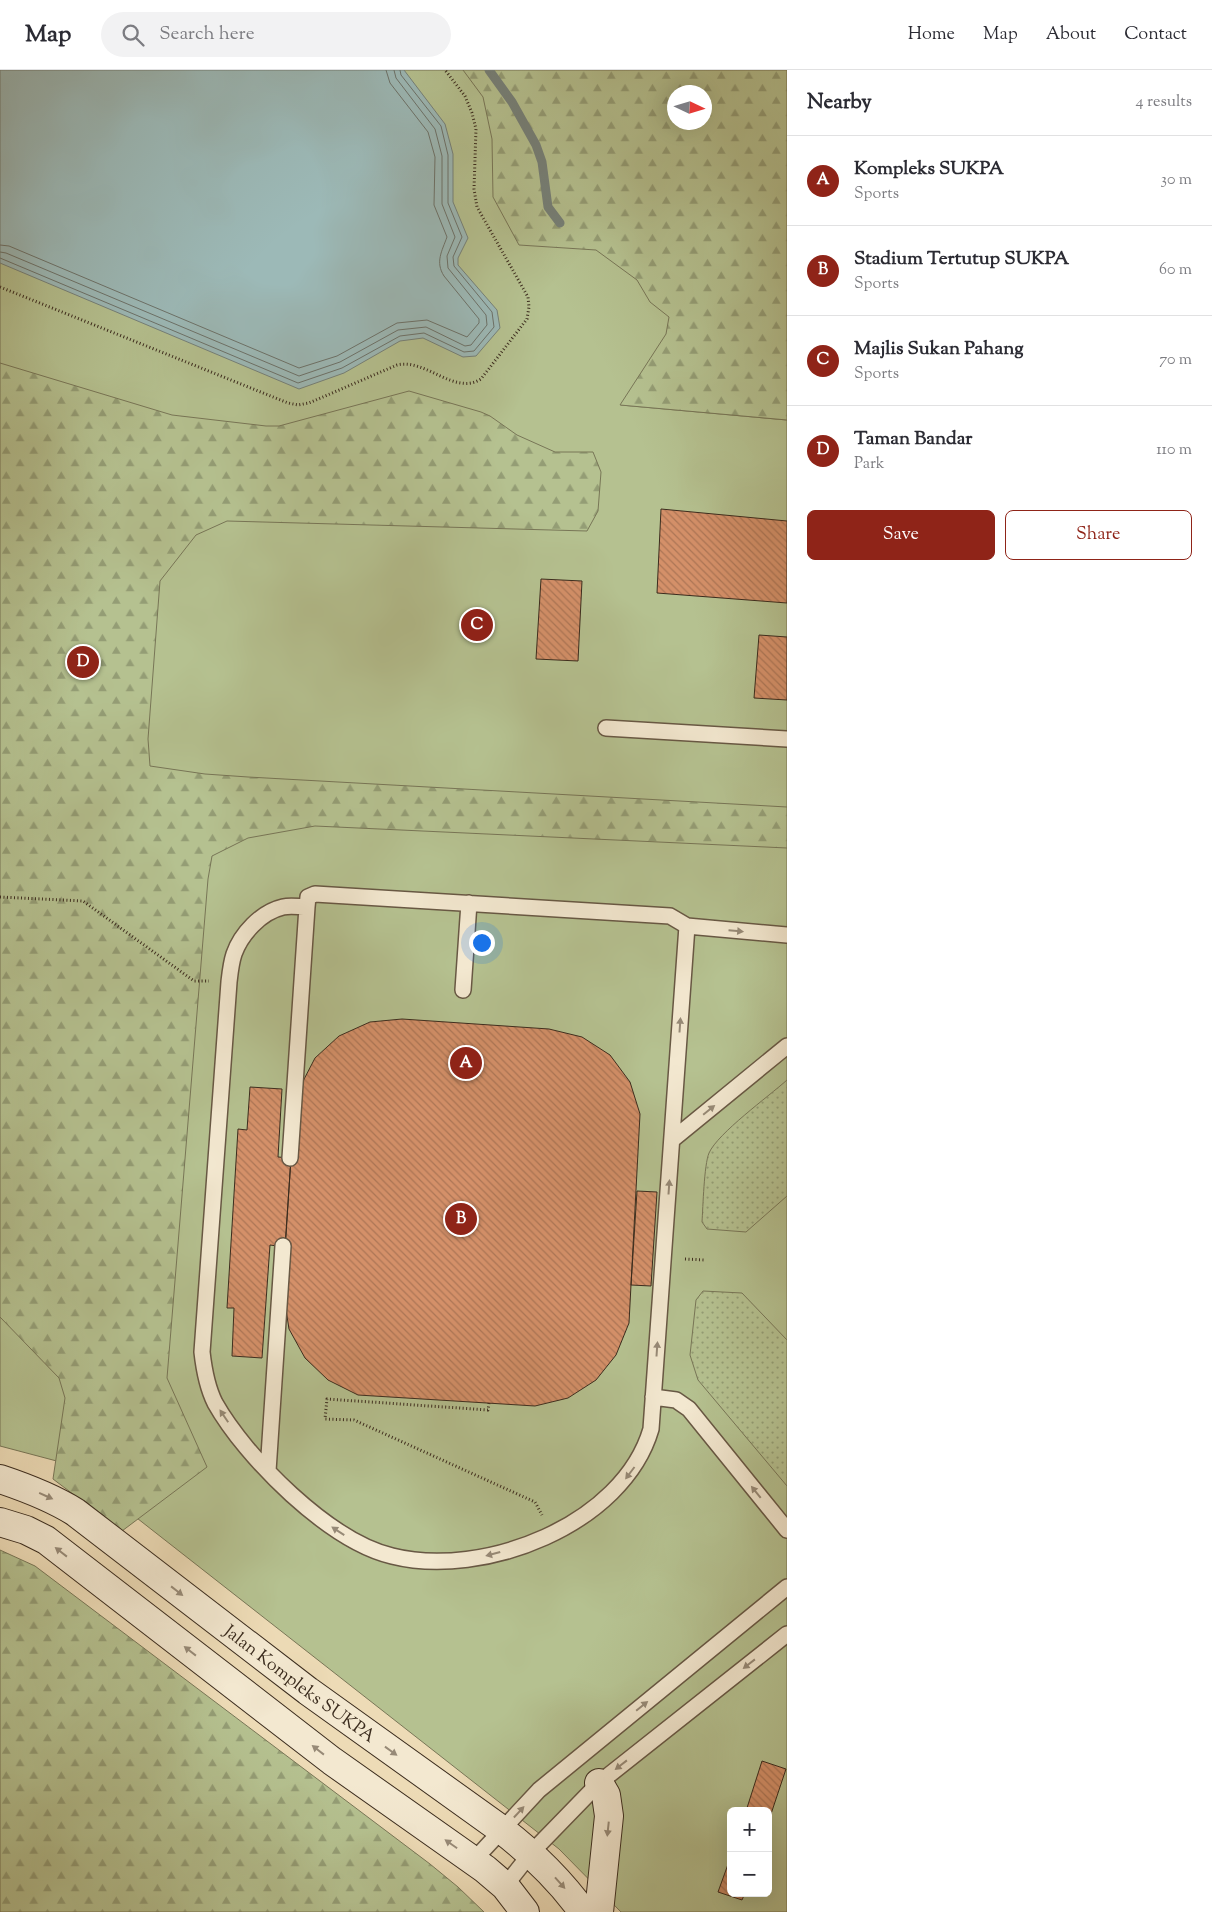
<!DOCTYPE html>
<meta charset="utf-8">
<style>
:root{--surface:#fff;--page:#f2f2f3;--text:#2b2b33;--muted:#7c7c81;--line:#e1e1e2;--accent:#8f2418}
body{margin:0;font-family:"Sorts Mill Goudy",serif;background:var(--page);color:var(--text)}
.controls{position:absolute;right:15px;bottom:15px;display:grid;overflow:hidden;border-radius:8px;box-shadow:0 5px 20px #0002}
.controls button{width:45px;height:45px;display:grid;place-items:center;padding:0;border:0;border-bottom:1px solid var(--line);background:var(--surface);color:var(--text);font:25px sans-serif}
.compass{position:absolute;left:667px;top:15px;width:45px;height:45px;border-radius:50%;background:var(--surface);box-shadow:0 5px 20px #0002;rotate:94deg}
.you{position:absolute;left:481px;top:872px;width:18px;height:18px;margin:-12px;border:4px solid #fff;border-radius:50%;background:#1a73e8;box-shadow:0 0 0 8px #1a73e833}
.badge{display:grid;place-items:center;width:32px;height:32px;border-radius:50%;background:var(--accent);color:#fff;font-size:16px;font-weight:700}
.pin{position:absolute;translate:-50% -50%;border:2px solid #fff;box-shadow:0 1px 5px #0006}
.list{margin:0;padding:0;list-style:none}
h2{display:flex;justify-content:space-between;align-items:center;height:65px;margin:0;padding:0 20px;font-size:21px}
h2 small{font-size:16px;font-weight:400;color:var(--muted)}
.list li{display:grid;grid-template-columns:32px 1fr auto;gap:15px;align-items:center;box-sizing:border-box;height:90px;padding:0 20px;border-top:1px solid var(--line)}
.list b{display:block;font-size:19px;white-space:nowrap}
.list p{margin:0;font-size:16px;white-space:nowrap;color:var(--muted)}
.list em{font-size:16px;font-style:normal;color:var(--muted)}
.actions{display:flex;gap:10px;padding:15px 20px}
.actions a{flex:1;padding:11px 0;border:1px solid var(--accent);border-radius:8px;text-align:center;font-size:18px;color:var(--accent)}
.actions .main{background:var(--accent);color:#fff}
.icon{flex:none;width:28px;height:28px;fill:none;stroke:currentColor;stroke-width:2;stroke-linecap:round;stroke-linejoin:round}
.map{position:relative;flex:none;width:787px;height:1842px;overflow:hidden}
header{display:flex;align-items:center;gap:30px;box-sizing:border-box;height:70px;padding:0 25px;background:var(--surface);border-bottom:1px solid var(--line)}
header strong{font-size:24px}
nav{display:flex;gap:28px;margin-inline-start:auto;font-size:18px}
.search{width:350px;height:45px;background:var(--page);display:flex;align-items:center;gap:12px;box-sizing:border-box;padding:0 18px;border-radius:28px;color:var(--muted);font-size:19px}
main{display:flex}
aside{flex:1;background:var(--surface)}
.map>svg:first-child{display:block}
.green{fill:#b5c190;stroke:#787657;fill-rule:evenodd}
.forest{fill:url(#forest-firs);stroke:#787657;fill-rule:evenodd}
.garden{fill:url(#garden-dots);stroke:#787657}
.water{fill:#9cb9b7;stroke:#75817a}
.lines{fill:none;stroke-linecap:round;stroke-linejoin:round}
.shore{stroke:#6c726a;stroke-width:1}
.stream{stroke:#75817a;stroke-width:9}
.building{fill:url(#building-back-hatch);stroke:#3b2c1e}
.lane-casing{stroke:#685844;stroke-width:18}
.secondary-casing{stroke:#3b2c1e;stroke-width:30}
.path{stroke:#3b2c1e;stroke-width:3;stroke-dasharray:1 2.5;stroke-linecap:butt}
.lane{stroke:#f3e8d0;stroke-width:15}
.secondary{stroke:#f3e8d0;stroke-width:28}
.oneway{fill:#978a77}
.labels{text-anchor:middle;stroke-width:4;stroke-linejoin:round;paint-order:stroke}
.street-label{font-size:18px;fill:#3b2c1e;stroke:#f3e8d0}
</style>
<header>
<strong>Map</strong>
<div class="search"><svg class="icon" aria-label="search" viewBox="0 0 24 24"><circle cx="10" cy="10" r="6"/><path d="M15 15l6 6"/></svg>Search here</div>
<nav><a>Home</a><a>Map</a><a>About</a><a>Contact</a></nav>
</header>
<main>
<div class="map">
<svg width="787" height="1842" viewBox="0 0 787 1842">
<defs>
<pattern id="forest-firs" width="22" height="20" patternUnits="userSpaceOnUse" patternTransform="scale(1.25)"><rect width="22" height="20" fill="#b5c190"/><path d="M5 1l3.5 6h-7zM16 11l3.5 6h-7z" fill="#949d75"/></pattern>
<pattern id="garden-dots" width="8" height="8" patternUnits="userSpaceOnUse" patternTransform="scale(1.25)"><rect width="8" height="8" fill="#b5c190"/><path d="M2 2h.1M6 6h.1" fill="none" stroke="#949d75" stroke-width="1.8" stroke-linecap="round"/></pattern>
<pattern id="building-back-hatch" width="6" height="6" patternUnits="userSpaceOnUse" patternTransform="scale(1.25)"><rect width="6" height="6" fill="#d49069"/><path d="M-1 5l2 2M0 0l6 6M5-1l2 2" fill="none" stroke="#ad7656"/></pattern>
</defs>
<rect width="100%" height="100%" fill="#eddbb6"/>
<filter id="stains"><feTurbulence type="fractalNoise" baseFrequency=".004" numOctaves="4"/><feColorMatrix values="0 0 0 0 .2 0 0 0 0 .09 0 0 0 0 .02 0 0 0 .5 -.17"/></filter>
<radialGradient id="worn" r=".72"><stop offset=".6" stop-color="#630" stop-opacity="0"/><stop offset="1" stop-color="#630" stop-opacity=".3"/></radialGradient>
<path class="green" d="M0 0H540L708 249 621 335 787 350V1842H621L559 1779 68 1394 0 1376ZM731 1741H768V1823H731Z"/>
<path class="forest" d="M463 0H787V350L620 335 666 264 669 247 650 232 637 210 596 180 519 175 493 127 492 69 483 27ZM674 22H704V52H674Z
M0 293 172 345 266 356H279L409 321 481 342 490 346 517 365 555 382H593L601 402 598 441 587 461 227 451 196 465 160 511 148 669 150 696 205 704 248 707 787 737V778L315 756 248 768 212 786 208 809 167 1308 207 1397 122 1461 53 1409 65 1328 59 1308 0 1247Z
M0 1480 35 1496 430 1794 458 1817 484 1842H0Z"/>
<path class="garden" d="M787 1010V1126L746 1162 707 1159 702 1152C703 1137 704 1095 709 1083 718 1063 768 1027 787 1010Z
M703 1221 742 1223 787 1270V1416L698 1310 690 1285 696 1230Z"/>
<path class="water" d="M0 0H404L445 54 453 84V132L468 168 458 188V195L497 240 500 258 476 286 463 287 423 268 400 271 344 303 299 319 0 193Z"/>
<g class="lines">
<path class="shore" d="M0 175 9 176 299 298 337 286 397 253 427 250 467 267 479 253V249L444 206C435 192 442 181 447 167L434 135 435 87 428 62 390 13 386 0
M0 182 6 183 299 306 340 292 398 260 426 257 465 276 471 275 487 255 486 245 448 198 447 186 455 167 442 134V86L435 59 396 8 394 0
M0 188 298 313 342 298 400 266 424 263 464 282 474 281 494 257 492 242 454 196 453 187 462 167 448 133V85L441 56 401 5 400 0"/>
<path class="stream" d="M489 0 512 32 536 75 542 92 548 137 560 153"/>
</g>
<path class="building" d="M661 439 787 451V533L657 523Z
M541 509 582 511 578 591 536 589Z
M759 565 787 567V630L754 628Z
M402 949 549 959 582 967 610 985 630 1012 640 1044 629 1253 616 1285 596 1310 568 1328 535 1336 358 1325 328 1310 305 1288 289 1259 284 1227V1196L291 1088 300 1017 315 988 339 966 370 952Z
M250 1017 282 1019 278 1087 291 1088 285 1177 270 1175 262 1288 232 1286 234 1238H227L238 1059 247 1060Z
M637 1121 657 1122 651 1216 631 1215Z
M762 1691 786 1699 768 1753V1741H746Z
M731 1786V1823H745L742 1830 718 1822Z"/>
<g class="lines">
<defs>
<path id="lane" d="M606 658 787 669
M687 856 651 1359C623 1455 483 1509 392 1486 329 1471 246 1388 215 1333 207 1317 204 1300 202 1282L229 912C230 903 231 893 234 884 241 864 261 842 283 837 291 835 299 837 307 837L308 827 315 824 670 846 687 856 787 865
M463 920 469 833
M672 1070 787 976
M290 1088 307 837
M653 1327 676 1330 689 1339 787 1460
M268 1401 283 1176
M474 1790 539 1720 787 1517
M505 1816 531 1783 599 1713 787 1564"/>
<g id="secondary">
<path id="s1" d="M0 1409C27 1418 51 1427 75 1442L308 1621 502 1760C533 1784 560 1810 583 1842"/>
<path d="M0 1452 26 1460 46 1470 332 1691 485 1799 505 1816 525 1842"/>
<path d="M599 1713 606 1725 609 1746 599 1842"/>
</g>
</defs>
<use href="#lane" class="lane-casing"/>
<use href="#secondary" class="secondary-casing"/>
<path class="path" d="M0 217 288 333 298 335 309 333 397 295C426 288 454 326 481 309L527 249 529 237 528 227 477 137 474 119 476 59 472 43 465 26 445 0
M0 827 83 831 194 911H209
M685 1189 705 1190
M489 1333 488 1340 327 1329 325 1349 354 1350 535 1432 542 1445"/>
<use href="#lane" class="lane"/>
<use href="#secondary" class="secondary"/>
</g>
<defs><path id="oneway-solid" d="M-6-.8H1V-3.2L6.5 0L1 3.2V.8H-6Z" transform="scale(1.25)"/></defs>
<g class="oneway">
<use href="#oneway-solid" transform="translate(736 861) rotate(5)"/>
<use href="#oneway-solid" transform="translate(680 955) rotate(-86)"/>
<use href="#oneway-solid" transform="translate(709 1040) rotate(-39)"/>
<use href="#oneway-solid" transform="translate(669 1117) rotate(-86)"/>
<use href="#oneway-solid" transform="translate(657 1279) rotate(-86)"/>
<use href="#oneway-solid" transform="translate(224 1346) rotate(-124)"/>
<use href="#oneway-solid" transform="translate(630 1403) rotate(127)"/>
<use href="#oneway-solid" transform="translate(756 1422) rotate(-129)"/>
<use href="#oneway-solid" transform="translate(46 1426) rotate(24)"/>
<use href="#oneway-solid" transform="translate(338 1461) rotate(-147)"/>
<use href="#oneway-solid" transform="translate(61 1482) rotate(-142)"/>
<use href="#oneway-solid" transform="translate(493 1484) rotate(165)"/>
<use href="#oneway-solid" transform="translate(177 1521) rotate(38)"/>
<use href="#oneway-solid" transform="translate(190 1581) rotate(-142)"/>
<use href="#oneway-solid" transform="translate(749 1594) rotate(142)"/>
<use href="#oneway-solid" transform="translate(642 1636) rotate(-39)"/>
<use href="#oneway-solid" transform="translate(318 1680) rotate(-142)"/>
<use href="#oneway-solid" transform="translate(391 1681) rotate(36)"/>
<use href="#oneway-solid" transform="translate(621 1695) rotate(142)"/>
<use href="#oneway-solid" transform="translate(519 1742) rotate(-47)"/>
<use href="#oneway-solid" transform="translate(608 1759) rotate(96)"/>
<use href="#oneway-solid" transform="translate(451 1774) rotate(-145)"/>
<use href="#oneway-solid" transform="translate(560 1813) rotate(48)"/>
</g>
<g class="labels">
<g class="street-label">
<text dy="6" stroke="none"><textPath href="#s1" startOffset="365">Jalan Kompleks SUKPA</textPath></text>
</g>
</g>
<rect width="100%" height="100%" filter="url(#stains)"/>
<rect width="100%" height="100%" fill="url(#worn)"/>
</svg>
<div class="controls">
<button>+</button>
<button>−</button>
</div>
<svg class="compass" viewBox="-18 -18 36 36"><path d="M0-13l5 13h-10z" fill="#e53935"/><path d="M0 13l5-13h-10z" fill="#7c7c81"/></svg>
<div class="you"></div>
<div class="pin badge" style="left:466px;top:993px">A</div>
<div class="pin badge" style="left:461px;top:1149px">B</div>
<div class="pin badge" style="left:477px;top:555px">C</div>
<div class="pin badge" style="left:83px;top:592px">D</div>
</div>
<aside>
<h2>Nearby<small>4 results</small></h2>
<ul class="list">
<li><span class="badge">A</span><div><b>Kompleks SUKPA</b><p>Sports</p></div><em>30 m</em></li>
<li><span class="badge">B</span><div><b>Stadium Tertutup SUKPA</b><p>Sports</p></div><em>60 m</em></li>
<li><span class="badge">C</span><div><b>Majlis Sukan Pahang</b><p>Sports</p></div><em>70 m</em></li>
<li><span class="badge">D</span><div><b>Taman Bandar</b><p>Park</p></div><em>110 m</em></li>
</ul>
<div class="actions"><a class="main">Save</a><a>Share</a></div>
</aside>
</main>
